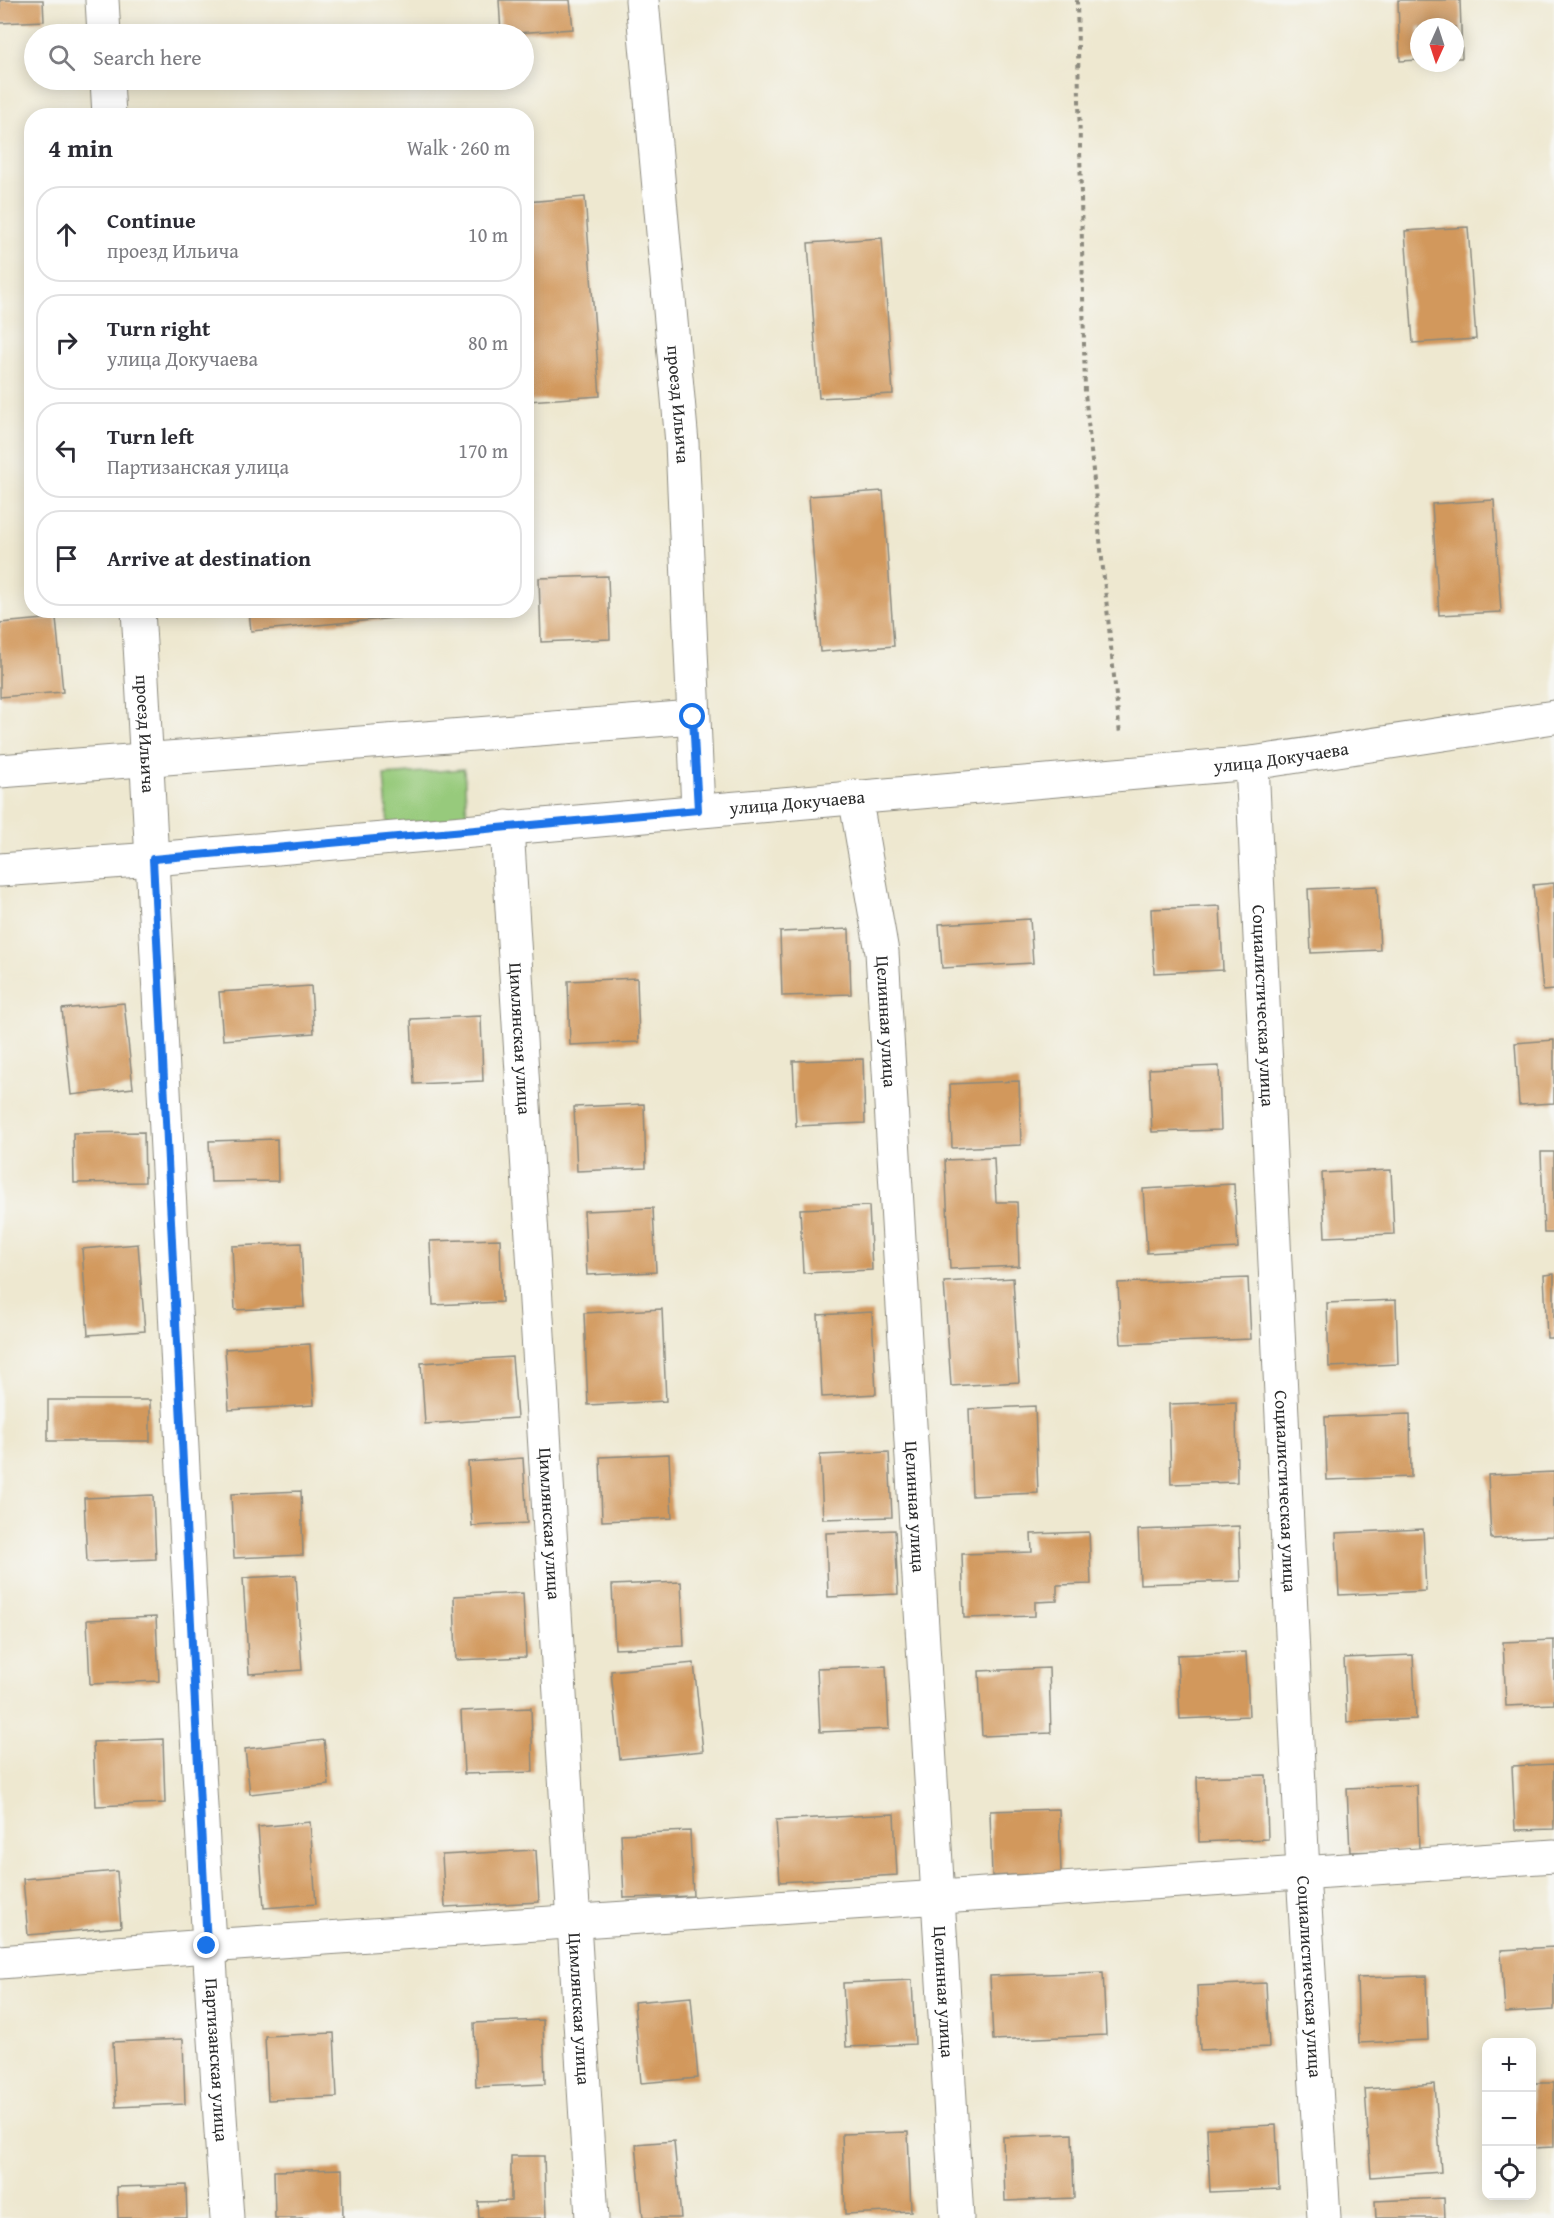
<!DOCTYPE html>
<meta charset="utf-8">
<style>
:root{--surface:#fff;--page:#f7f7f7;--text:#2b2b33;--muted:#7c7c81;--line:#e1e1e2}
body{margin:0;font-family:"Gentium Book Plus",serif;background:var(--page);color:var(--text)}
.controls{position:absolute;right:18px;bottom:18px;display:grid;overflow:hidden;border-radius:12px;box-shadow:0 3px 15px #0003}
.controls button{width:54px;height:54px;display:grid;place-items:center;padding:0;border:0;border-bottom:2px solid var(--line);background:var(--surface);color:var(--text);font:30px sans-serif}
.compass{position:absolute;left:1410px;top:18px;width:54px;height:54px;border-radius:50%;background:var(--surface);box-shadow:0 3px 15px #0003;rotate:183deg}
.stop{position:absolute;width:18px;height:18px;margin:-14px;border:4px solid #1a73e8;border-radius:50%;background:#fff}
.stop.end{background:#1a73e8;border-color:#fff;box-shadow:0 2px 6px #0008}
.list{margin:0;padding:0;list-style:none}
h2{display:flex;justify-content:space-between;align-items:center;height:78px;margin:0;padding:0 24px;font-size:26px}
h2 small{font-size:20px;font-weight:400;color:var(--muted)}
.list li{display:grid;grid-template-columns:39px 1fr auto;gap:18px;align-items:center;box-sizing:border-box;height:96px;margin:0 12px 12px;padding:0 12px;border:2px solid var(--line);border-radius:24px}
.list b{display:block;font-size:22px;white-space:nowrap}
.list p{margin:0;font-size:20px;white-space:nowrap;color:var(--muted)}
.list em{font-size:20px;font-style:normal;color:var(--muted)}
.icon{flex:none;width:33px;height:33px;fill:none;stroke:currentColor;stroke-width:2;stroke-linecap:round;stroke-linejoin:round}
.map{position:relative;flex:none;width:1554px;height:2218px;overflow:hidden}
.search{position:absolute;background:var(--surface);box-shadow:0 3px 15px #0003;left:24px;top:24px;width:510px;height:66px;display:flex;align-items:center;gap:15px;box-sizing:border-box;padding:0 21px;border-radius:33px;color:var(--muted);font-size:22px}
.panel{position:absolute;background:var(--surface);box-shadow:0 3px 15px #0003;left:24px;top:108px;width:510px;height:510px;border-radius:24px}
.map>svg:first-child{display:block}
.green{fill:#97ca7b;stroke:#617a53;stroke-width:1.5}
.building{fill:#d2985c}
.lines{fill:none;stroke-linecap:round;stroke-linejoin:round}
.minor-casing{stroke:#8c8a7e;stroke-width:35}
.path{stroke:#8c8a7e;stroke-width:4;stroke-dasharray:4.5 4.5;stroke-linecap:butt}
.minor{stroke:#fff;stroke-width:33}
.route{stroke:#1a73e8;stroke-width:8}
.labels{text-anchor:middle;stroke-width:4.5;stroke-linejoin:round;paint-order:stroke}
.street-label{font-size:18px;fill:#2b2b2b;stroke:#f6f6f2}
</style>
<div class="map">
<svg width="1554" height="2218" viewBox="0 0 1554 2218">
<rect width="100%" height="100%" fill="#f6f6f2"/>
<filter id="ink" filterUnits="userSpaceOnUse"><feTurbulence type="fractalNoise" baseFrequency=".0167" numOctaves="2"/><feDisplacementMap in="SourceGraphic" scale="12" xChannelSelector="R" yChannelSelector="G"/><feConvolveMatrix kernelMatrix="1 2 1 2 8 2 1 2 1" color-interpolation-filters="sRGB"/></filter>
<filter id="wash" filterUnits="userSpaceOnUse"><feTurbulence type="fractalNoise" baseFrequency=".008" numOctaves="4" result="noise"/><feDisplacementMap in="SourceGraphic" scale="24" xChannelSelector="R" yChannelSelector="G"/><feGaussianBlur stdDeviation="1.35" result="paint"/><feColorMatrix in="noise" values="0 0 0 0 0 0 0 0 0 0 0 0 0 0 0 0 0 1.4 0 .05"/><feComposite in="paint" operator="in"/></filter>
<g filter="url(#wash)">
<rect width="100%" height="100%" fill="#eee8d0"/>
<path class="green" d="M464 769 467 819 388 825 384 775Z"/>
<g id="blocks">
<path class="building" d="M0 0H43L44 21 0 23Z
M499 0H570L573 29 501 34Z
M1398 0H1460L1462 58H1455V27H1419V60L1400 61Z
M585 197 600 396 528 401 526 375V202Z
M1468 227 1476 339 1413 343 1405 231Z
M882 238 893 394 819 398 808 243Z
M883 491 894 646 820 652 809 496Z
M1494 500 1501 612 1439 615 1432 504Z
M608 576 610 639 541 642 539 578Z
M249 610H427L428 615 251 631Z
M56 618 63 692 0 697V623Z
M1554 883V990L1543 991 1533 885Z
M1377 886 1380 950 1311 953 1308 889Z
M1220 906 1223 970 1154 973 1151 909Z
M1030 919 1033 963 942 968 939 924Z
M849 929 851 994 782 996 780 932Z
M637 978 639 1042 570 1045 568 981Z
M311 986 314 1033 223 1040 219 992Z
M124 1003 133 1088 71 1095 62 1009Z
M481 1016 483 1081 414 1084 411 1019Z
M1554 1040V1103L1519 1105 1515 1043Z
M863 1059 865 1123 796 1126 793 1061Z
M1219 1066 1221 1130 1152 1132 1149 1069Z
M1019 1081 1021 1145 952 1148 950 1084Z
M644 1104 646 1168 577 1171 574 1107Z
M144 1132 145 1182 74 1183 73 1133Z
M277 1139 278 1181 211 1182 209 1141Z
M1541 1152H1554V1233H1544Z
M994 1158 996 1202H1017L1019 1266 950 1269 945 1160Z
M1391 1170 1394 1234 1325 1237 1322 1173Z
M1234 1184 1238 1248 1147 1253 1143 1189Z
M869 1206 872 1270 803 1273 800 1209Z
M653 1208 656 1272 587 1275 584 1211Z
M500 1239 502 1302 433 1305 430 1241Z
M301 1243 304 1307 235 1310 232 1246Z
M138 1244 145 1331 88 1335 82 1249Z
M1554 1274V1338H1547L1544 1275Z
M1013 1278 1019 1382 951 1386 944 1282Z
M1248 1278 1251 1339 1121 1344 1118 1283Z
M1396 1300 1398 1364 1329 1367 1327 1303Z
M662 1309 666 1401 588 1405 584 1313Z
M872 1312 876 1394 822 1397 818 1315Z
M310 1344 314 1405 229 1410 225 1349Z
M512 1357 517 1418 425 1424 421 1363Z
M48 1400H150V1441H48Z
M1236 1402 1237 1482 1171 1484 1169 1404Z
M1035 1406 1038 1493 972 1496 969 1409Z
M1410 1414 1411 1477 1327 1480 1325 1417Z
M889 1452 892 1517 823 1519 820 1455Z
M669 1454 672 1518 602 1521 600 1457Z
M523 1458 527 1523 472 1526 468 1462Z
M1554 1472V1536L1491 1539 1488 1475Z
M301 1491 303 1555 234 1558 231 1494Z
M153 1495 156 1559 87 1562 84 1498Z
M1239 1526 1241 1581 1140 1584 1138 1530Z
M1423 1529 1426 1591 1339 1595 1336 1533Z
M895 1530 898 1594 828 1597 826 1533Z
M1089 1532 1091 1584 1057 1585V1601L1035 1602V1616L964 1618 962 1554 1032 1552 1031 1534Z
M296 1575 302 1670 249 1674 243 1578Z
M681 1582 684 1646 615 1649 612 1585Z
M523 1593 526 1657 456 1660 454 1596Z
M156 1617 159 1681 90 1684 87 1620Z
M1554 1640V1704L1506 1706 1503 1642Z
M1246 1652 1249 1716 1180 1719 1177 1655Z
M1413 1655 1416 1719 1347 1722 1344 1658Z
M694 1663 703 1751 620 1759 611 1671Z
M886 1666 889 1729 820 1732 817 1668Z
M1049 1668 1051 1733 982 1736 979 1671Z
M531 1708 533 1772 464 1774 461 1711Z
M163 1739 165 1803 96 1806 93 1742Z
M324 1740 329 1785 250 1794 245 1749Z
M1554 1764V1829L1515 1830 1512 1766Z
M1266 1775 1268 1839 1199 1842 1197 1777Z
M1417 1785 1419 1850 1350 1852 1347 1788Z
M1059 1809 1061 1873 992 1876 990 1811Z
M894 1814 897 1875 780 1882 776 1820Z
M310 1822 316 1904 264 1908 258 1827Z
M690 1831 693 1896 624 1898 621 1834Z
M536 1850 539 1902 445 1907 442 1855Z
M117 1871 121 1927 28 1935 23 1879Z
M1554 1947V2010L1505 2013 1501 1950Z
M1103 1972 1106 2035 993 2040 990 1976Z
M1426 1976 1428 2040 1359 2043 1357 1978Z
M912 1980 915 2044 846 2047 843 1983Z
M1266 1983 1269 2047 1200 2050 1197 1986Z
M691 1997 698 2078 641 2083 634 2002Z
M543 2020 545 2084 476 2087 474 2023Z
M334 2033 337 2097 268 2100 265 2036Z
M183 2039 185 2104 116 2107 113 2042Z
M1532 2083H1554V2147L1532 2148Z
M1435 2084 1441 2172 1371 2177 1365 2089Z
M1276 2125 1279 2189 1210 2192 1207 2128Z
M908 2132 911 2211 845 2214 842 2134Z
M1072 2134 1074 2198 1005 2201 1003 2137Z
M674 2141 681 2218H643L636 2144Z
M511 2156H544L546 2218H479L478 2202 511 2201Z
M342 2169 343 2218H275L274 2171Z
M186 2185 187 2218H118L117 2187Z
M1444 2198 1445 2218H1376L1375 2201Z"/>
</g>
</g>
<g filter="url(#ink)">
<use href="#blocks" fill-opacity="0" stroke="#8c8a7e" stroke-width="1.5"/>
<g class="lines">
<defs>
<g id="minor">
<path d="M102 0 104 34"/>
<path id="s1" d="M642 0 682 443 698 810"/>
<path d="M107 80 109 116"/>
<path id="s2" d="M138 610C170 1146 189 1683 227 2218"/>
<path id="s3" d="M1252 763 1303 1873 1324 2218"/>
<path d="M0 771 693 717"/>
<path id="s4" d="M855 796 882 952 957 2218"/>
<path id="s5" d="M507 827 592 2218"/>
<path id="s6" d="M0 870 153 859 1252 763 1554 717"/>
<path d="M0 1962 207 1946 1554 1856"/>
</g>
</defs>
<use href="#minor" class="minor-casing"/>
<path class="path" d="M1077 0 1085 393 1120 735"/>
<use href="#minor" class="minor"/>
</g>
</g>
<g class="lines" filter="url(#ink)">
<path class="route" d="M207 1946 153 859 698 810 693 717"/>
</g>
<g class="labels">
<g class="street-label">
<text dy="6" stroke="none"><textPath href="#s1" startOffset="406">проезд Ильича</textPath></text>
<text dy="6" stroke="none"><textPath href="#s2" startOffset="124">проезд Ильича</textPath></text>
<text dy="6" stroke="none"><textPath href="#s6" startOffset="1286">улица Докучаева</textPath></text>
<text dy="6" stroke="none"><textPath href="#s6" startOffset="800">улица Докучаева</textPath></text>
<text dy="6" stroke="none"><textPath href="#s3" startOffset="243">Социалистическая улица</textPath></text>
<text dy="6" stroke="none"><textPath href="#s4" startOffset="228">Целинная улица</textPath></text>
<text dy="6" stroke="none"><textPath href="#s5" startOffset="212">Цимлянская улица</textPath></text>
<text dy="6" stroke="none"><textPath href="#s3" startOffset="729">Социалистическая улица</textPath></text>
<text dy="6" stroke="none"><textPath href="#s4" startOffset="714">Целинная улица</textPath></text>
<text dy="6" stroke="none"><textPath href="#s5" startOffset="698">Цимлянская улица</textPath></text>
<text dy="6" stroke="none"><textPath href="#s3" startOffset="1215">Социалистическая улица</textPath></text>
<text dy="6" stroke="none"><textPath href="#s4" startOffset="1200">Целинная улица</textPath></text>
<text dy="6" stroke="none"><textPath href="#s5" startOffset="1184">Цимлянская улица</textPath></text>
<text dy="6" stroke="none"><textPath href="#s2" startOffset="1452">Партизанская улица</textPath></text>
</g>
</g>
</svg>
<div class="controls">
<button>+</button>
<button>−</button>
<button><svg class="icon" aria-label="locate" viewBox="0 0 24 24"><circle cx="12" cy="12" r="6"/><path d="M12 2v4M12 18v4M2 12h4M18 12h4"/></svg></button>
</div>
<svg class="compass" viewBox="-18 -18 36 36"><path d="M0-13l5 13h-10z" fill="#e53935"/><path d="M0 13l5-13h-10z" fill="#7c7c81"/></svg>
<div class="stop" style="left:693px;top:717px"></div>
<div class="stop end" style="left:207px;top:1946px"></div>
<div class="search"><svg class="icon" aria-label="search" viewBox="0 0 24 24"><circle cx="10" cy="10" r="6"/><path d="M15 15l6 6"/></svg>Search here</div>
<section class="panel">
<h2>4 min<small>Walk · 260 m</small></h2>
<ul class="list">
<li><svg class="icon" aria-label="ahead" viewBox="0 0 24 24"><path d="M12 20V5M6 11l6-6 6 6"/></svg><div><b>Continue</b><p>проезд Ильича</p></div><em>10 m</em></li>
<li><svg class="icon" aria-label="right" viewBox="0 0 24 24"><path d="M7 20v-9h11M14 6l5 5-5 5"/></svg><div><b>Turn right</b><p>улица Докучаева</p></div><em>80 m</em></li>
<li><svg class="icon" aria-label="left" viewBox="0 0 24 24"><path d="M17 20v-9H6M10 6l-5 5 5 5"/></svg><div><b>Turn left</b><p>Партизанская улица</p></div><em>170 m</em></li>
<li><svg class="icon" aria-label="arrive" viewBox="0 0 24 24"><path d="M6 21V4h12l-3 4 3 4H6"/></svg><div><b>Arrive at destination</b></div></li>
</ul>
</section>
</div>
